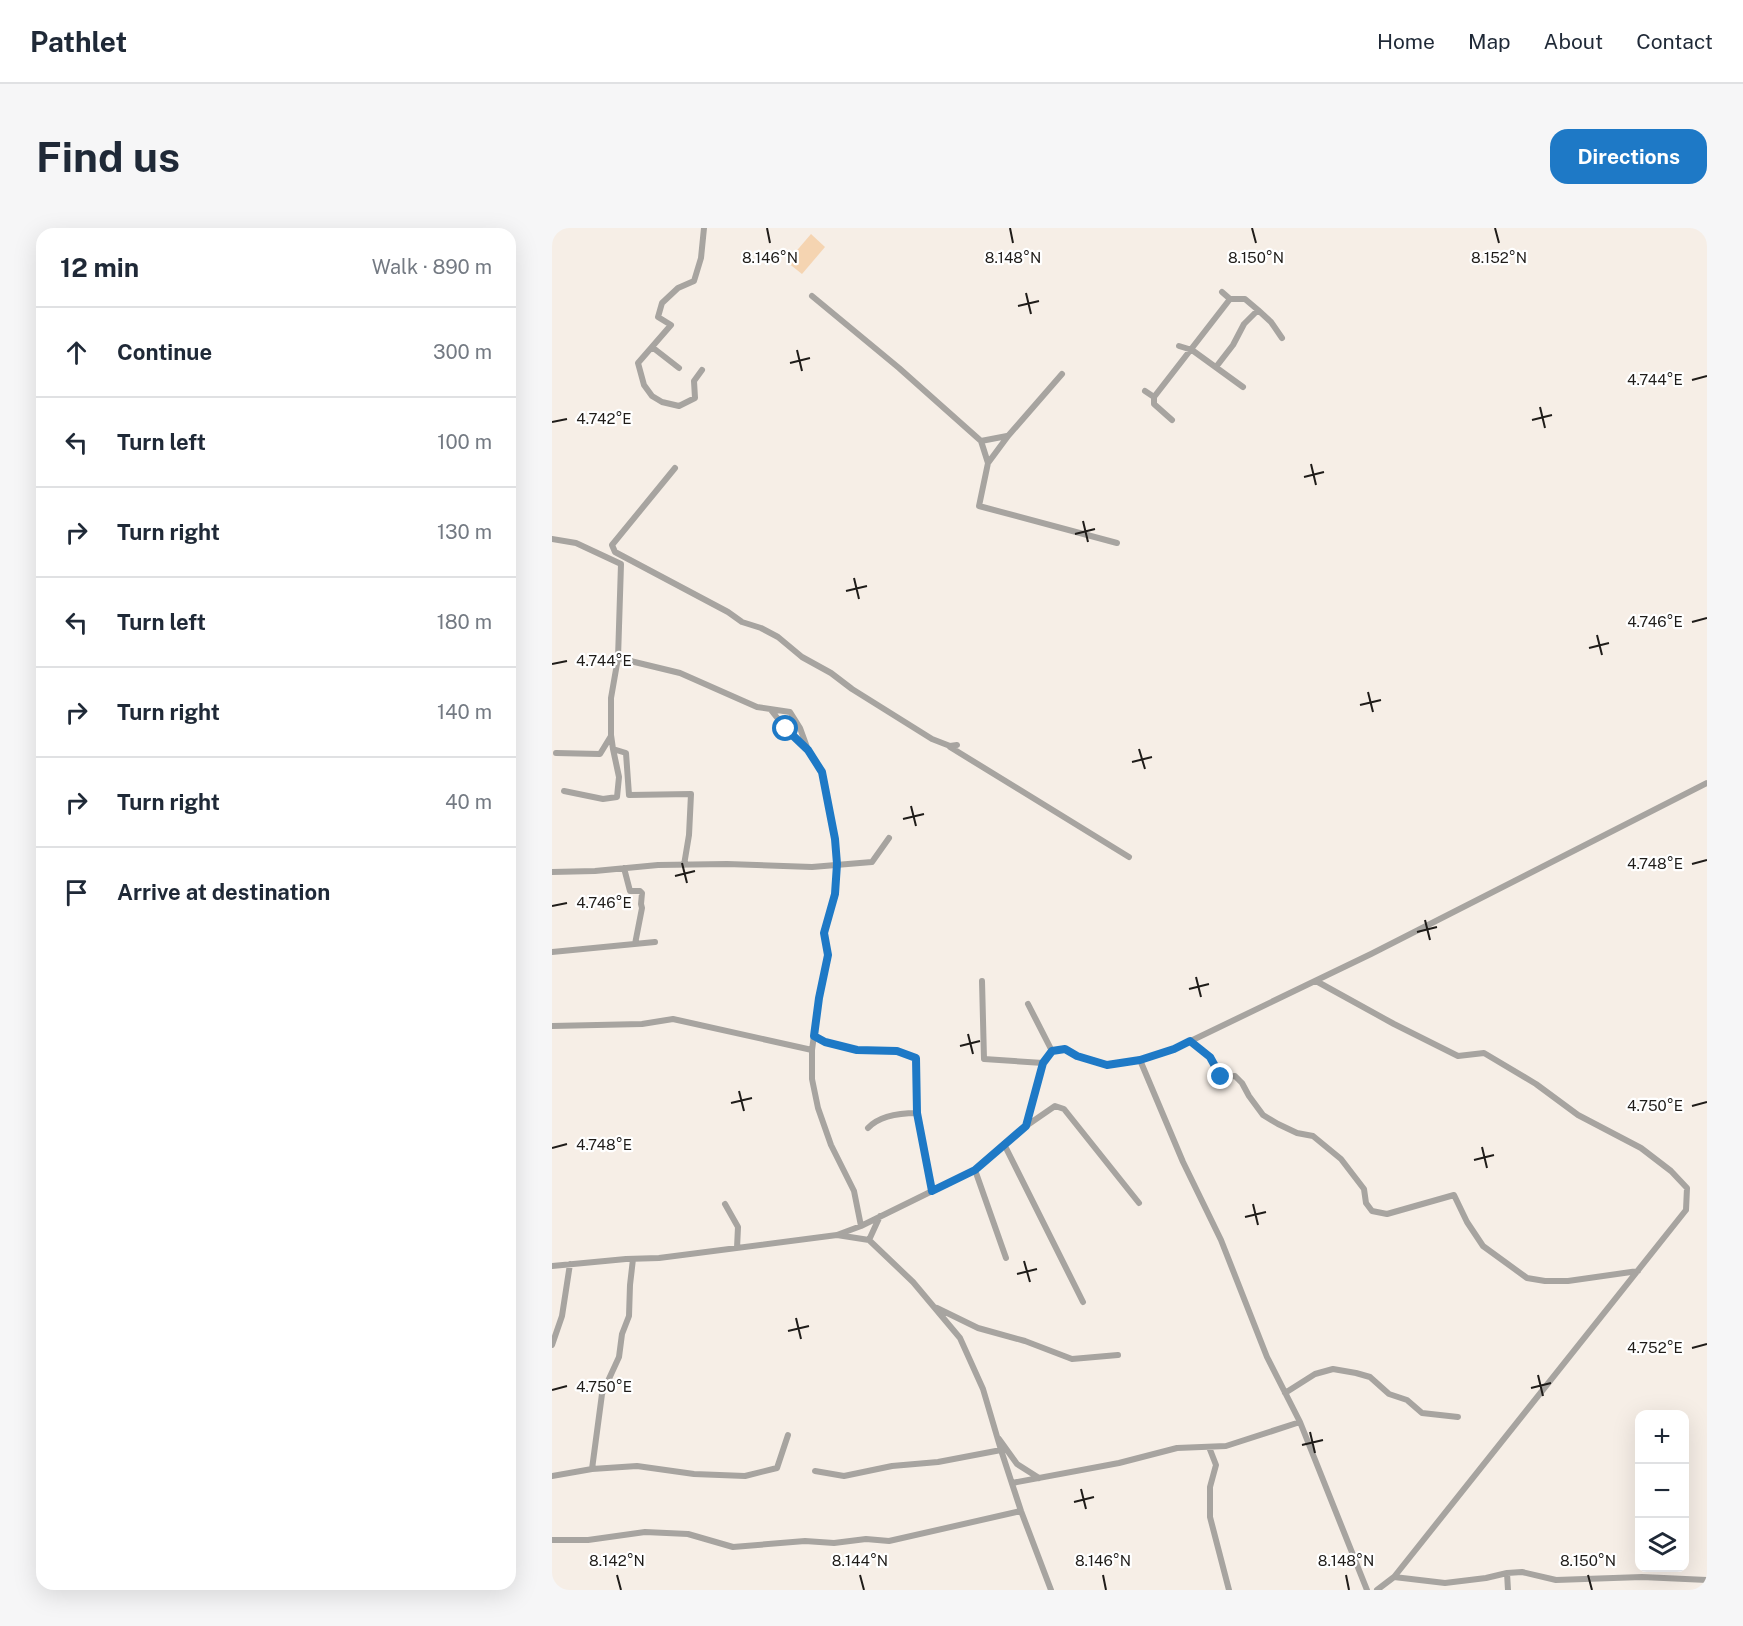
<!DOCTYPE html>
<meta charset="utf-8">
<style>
:root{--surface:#fff;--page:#f6f6f7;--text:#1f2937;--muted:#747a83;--line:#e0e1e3;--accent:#1e79c6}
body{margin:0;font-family:"Public Sans",sans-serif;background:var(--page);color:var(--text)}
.controls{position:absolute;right:18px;bottom:18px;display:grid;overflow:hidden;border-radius:12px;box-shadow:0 6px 24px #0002}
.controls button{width:54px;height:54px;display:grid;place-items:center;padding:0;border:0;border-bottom:2px solid var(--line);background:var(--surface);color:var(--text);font:30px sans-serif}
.stop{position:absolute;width:18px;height:18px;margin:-14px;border:4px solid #1e79c6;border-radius:50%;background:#fff}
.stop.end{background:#1e79c6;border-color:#fff;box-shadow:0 2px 6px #0008}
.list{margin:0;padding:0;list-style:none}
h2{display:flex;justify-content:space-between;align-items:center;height:78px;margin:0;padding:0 24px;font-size:26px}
h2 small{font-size:20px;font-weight:400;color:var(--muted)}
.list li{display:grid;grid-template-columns:39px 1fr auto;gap:18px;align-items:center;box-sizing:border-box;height:90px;padding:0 24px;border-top:2px solid var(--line)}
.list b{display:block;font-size:22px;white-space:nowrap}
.list em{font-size:20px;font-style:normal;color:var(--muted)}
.icon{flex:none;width:33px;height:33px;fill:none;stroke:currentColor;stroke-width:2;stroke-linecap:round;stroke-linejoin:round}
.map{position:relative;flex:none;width:1155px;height:1362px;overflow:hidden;border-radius:18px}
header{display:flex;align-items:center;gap:36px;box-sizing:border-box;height:84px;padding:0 30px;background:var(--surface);border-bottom:2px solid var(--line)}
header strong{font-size:28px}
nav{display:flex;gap:33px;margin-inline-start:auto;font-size:21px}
.intro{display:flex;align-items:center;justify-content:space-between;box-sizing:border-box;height:144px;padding:0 36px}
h1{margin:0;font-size:42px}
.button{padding:15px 27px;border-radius:18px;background:var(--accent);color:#fff;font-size:21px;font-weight:700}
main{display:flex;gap:36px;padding:0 36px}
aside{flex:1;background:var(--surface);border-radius:18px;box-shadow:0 6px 24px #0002}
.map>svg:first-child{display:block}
.green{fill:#f5d4b1}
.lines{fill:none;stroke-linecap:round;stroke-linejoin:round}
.minor{stroke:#a7a4a0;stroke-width:6}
.route{stroke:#1e79c6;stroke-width:8}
.ticks{fill:none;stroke:#1f1c19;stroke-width:2}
.ticks-label{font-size:15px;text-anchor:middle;fill:#1f1c19;stroke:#fff;stroke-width:4.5;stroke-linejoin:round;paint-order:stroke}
</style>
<header>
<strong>Pathlet</strong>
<nav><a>Home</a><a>Map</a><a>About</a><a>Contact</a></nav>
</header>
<div class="intro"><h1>Find us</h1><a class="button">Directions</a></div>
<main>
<aside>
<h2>12 min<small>Walk · 890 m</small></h2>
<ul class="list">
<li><svg class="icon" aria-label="ahead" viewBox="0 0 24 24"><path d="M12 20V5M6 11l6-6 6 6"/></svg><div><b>Continue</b></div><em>300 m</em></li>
<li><svg class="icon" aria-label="left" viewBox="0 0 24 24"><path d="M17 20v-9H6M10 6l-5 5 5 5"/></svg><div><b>Turn left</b></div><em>100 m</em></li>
<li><svg class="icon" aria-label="right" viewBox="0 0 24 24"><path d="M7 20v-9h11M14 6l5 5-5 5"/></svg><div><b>Turn right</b></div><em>130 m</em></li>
<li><svg class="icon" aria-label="left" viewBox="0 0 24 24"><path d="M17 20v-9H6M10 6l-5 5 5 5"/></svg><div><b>Turn left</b></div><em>180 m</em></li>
<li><svg class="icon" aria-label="right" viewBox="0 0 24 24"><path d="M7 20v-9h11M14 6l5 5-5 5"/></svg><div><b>Turn right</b></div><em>140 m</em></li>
<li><svg class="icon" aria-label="right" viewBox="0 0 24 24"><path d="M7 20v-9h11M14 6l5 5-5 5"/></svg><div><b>Turn right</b></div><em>40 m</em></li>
<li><svg class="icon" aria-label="arrive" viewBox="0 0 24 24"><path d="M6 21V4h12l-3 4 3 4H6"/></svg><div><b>Arrive at destination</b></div></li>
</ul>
</aside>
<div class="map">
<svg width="1155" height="1362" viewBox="0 0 1155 1362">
<rect width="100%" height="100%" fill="#f6eee6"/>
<path class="green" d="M259 6 273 19 250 46 235 34Z"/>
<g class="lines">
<path class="minor" d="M670 64 678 71H693L706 82
M260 68 347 140 429 213 436 235
M627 118 640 122 691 159
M100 119 127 140
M664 139 681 117 692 96 706 82 719 94 730 110
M150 142 142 153 143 170 127 178 110 174 100 168 92 157 86 135 119 97 106 89 110 75 126 60 142 53 149 30 152 0
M510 146 456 208 436 235 427 278 565 315
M593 163 602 169 678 71
M602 169V176L620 192
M429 213 455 208
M123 240 60 317 63 324 176 384 190 394 209 400 226 409 250 429 279 445 300 461 380 511 398 518 405 517
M0 311 24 315 69 336 66 430 59 470V507L61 521 74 525 77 567 139 566 137 607 132 637
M66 430 128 445 205 479 238 484 248 500 256 522 270 544 283 611 285 636 283 666 272 705 276 727 267 770 260 822V851L266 880 279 917 302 963 309 998
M219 482 234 501 255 521
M398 519 577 629
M4 525 48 526 59 508
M12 563 51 571 65 569 67 549 61 521
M72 640 78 663H88L90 665 89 676 90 680 83 716
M0 644 43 643 106 637 175 636 260 639 320 634 337 610
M0 724 103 714
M430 753 432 831 491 835
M764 753 842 796 906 828 932 825 984 856 1026 887 1089 920 1119 943 1135 960 1134 982 842 1349 825 1362
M476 776 500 823
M0 798 90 796 121 791 260 822
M262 808 273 814 305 822 345 823 364 830 365 885 380 963
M638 813 658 829 669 849 683 848 690 855 697 868 711 887 726 896 745 905 761 908 789 931 812 961 814 975 820 983 835 986 902 967 915 994 931 1018 975 1050 993 1053H1016L1086 1043
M588 832 631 934 669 1012 715 1129 748 1194 815 1362
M474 898 503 878 512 881 587 975
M316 900C328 887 348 885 365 885
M452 916 531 1074
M423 942 454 1030
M173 976 186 999 185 1020
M285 1007 309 998 423 942 474 898 491 835 500 823 513 821 525 828 556 837 588 832 622 821 819 726 1155 555
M317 1012 328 988
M0 1038 74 1031 107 1030 285 1007 317 1012 361 1054 408 1110 431 1161 449 1222 469 1283 499 1362
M385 1080 426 1100 473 1113 520 1131 566 1127
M0 1117 10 1088 18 1036
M733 1165 763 1146 781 1141 804 1145 818 1149 837 1166 855 1172 870 1185 906 1189
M447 1211 465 1236 487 1250
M657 1219 664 1237 658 1259V1289L677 1362
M40 1241 50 1166 67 1129 70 1106 77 1088 78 1057 81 1031
M263 1243 292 1248 340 1238 386 1234 449 1222
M0 1248 40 1241 85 1238 142 1246 193 1248 225 1240 236 1207
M460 1255 567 1235 625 1220 674 1218 748 1194
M0 1312H36L93 1304 136 1306 181 1319 253 1313 282 1315 314 1311 337 1313 469 1283
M955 1345 956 1362
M842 1349 893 1355 934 1350 955 1345 970 1344 1004 1352 1090 1349 1155 1352"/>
</g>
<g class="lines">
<path class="route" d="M234 501 256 522 270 544 283 611 285 636 283 666 272 705 276 727 267 770 262 808 273 814 305 822 345 823 364 830 365 885 380 963 423 942 474 898 491 835 500 823 513 821 525 828 555 837 588 832 622 821 638 813 658 829 669 849"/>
</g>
<path class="ticks" d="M215 0 218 15M458 0 461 15M700 0 704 15M943 0 947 15M474 65 479 86M466 78 487 73M245 122 250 143M238 135 258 130M1140 152 1155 148M988 179 993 200M980 192 1000 187M0 194 15 191M759 236 764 257M752 249 772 244M531 293 536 314M523 306 543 301M302 350 307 371M294 363 315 358M1140 394 1155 390M1045 407 1050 427M1037 420 1057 415M0 436 15 433M816 464 821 484M808 477 829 472M587 521 593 541M580 534 600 529M359 578 364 598M351 591 372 586M130 635 135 655M1140 636 1155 632M123 648 143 643M0 678 15 675M873 692 878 712M865 704 885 699M644 749 649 769M637 761 657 756M416 806 421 826M408 818 428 813M187 863 192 883M179 875 200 870M1140 878 1155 874M930 919 935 940M0 920 15 916M922 932 942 927M701 976 706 997M693 989 714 984M472 1033 478 1054M465 1046 485 1041M244 1090 249 1111M236 1103 257 1098M1140 1120 1155 1116M986 1147 991 1168M979 1160 999 1155M0 1162 15 1158M758 1204 763 1225M750 1217 771 1212M529 1261 534 1281M522 1274 542 1269M65 1347 69 1362M308 1347 312 1362M551 1347 554 1362M794 1347 797 1362M1036 1347 1040 1362"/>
<g class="ticks-label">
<text x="218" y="35">8.146°N</text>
<text x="461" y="35">8.148°N</text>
<text x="704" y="35">8.150°N</text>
<text x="947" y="35">8.152°N</text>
<text x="1103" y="157">4.744°E</text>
<text x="52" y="196">4.742°E</text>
<text x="1103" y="399">4.746°E</text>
<text x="52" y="438">4.744°E</text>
<text x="1103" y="641">4.748°E</text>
<text x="52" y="680">4.746°E</text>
<text x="1103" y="883">4.750°E</text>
<text x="52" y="922">4.748°E</text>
<text x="1103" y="1125">4.752°E</text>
<text x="52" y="1164">4.750°E</text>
<text x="65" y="1338">8.142°N</text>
<text x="308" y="1338">8.144°N</text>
<text x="551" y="1338">8.146°N</text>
<text x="794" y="1338">8.148°N</text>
<text x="1036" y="1338">8.150°N</text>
</g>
</svg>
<div class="controls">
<button>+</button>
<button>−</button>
<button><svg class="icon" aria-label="layers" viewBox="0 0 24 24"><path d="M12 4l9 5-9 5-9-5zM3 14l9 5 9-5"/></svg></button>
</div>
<div class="stop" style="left:234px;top:501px"></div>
<div class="stop end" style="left:669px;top:849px"></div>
</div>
</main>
